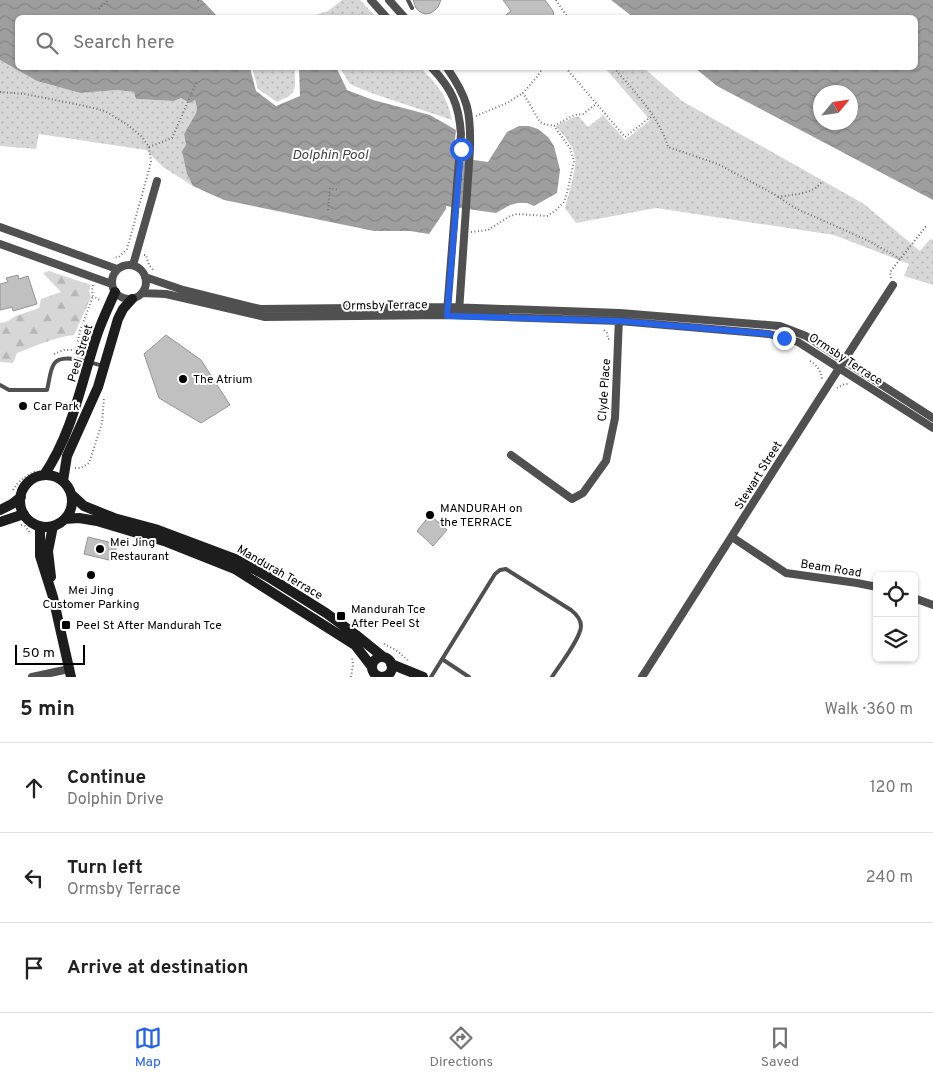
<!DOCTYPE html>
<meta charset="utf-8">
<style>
:root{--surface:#fff;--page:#f2f2f2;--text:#222;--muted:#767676;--line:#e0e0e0;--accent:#2563eb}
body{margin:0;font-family:Overpass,sans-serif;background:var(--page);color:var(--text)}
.controls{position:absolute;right:15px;bottom:15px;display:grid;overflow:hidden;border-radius:8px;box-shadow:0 1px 4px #0004}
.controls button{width:45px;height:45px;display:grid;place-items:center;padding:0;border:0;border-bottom:1px solid var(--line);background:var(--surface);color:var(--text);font:25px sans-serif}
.compass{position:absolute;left:813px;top:85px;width:45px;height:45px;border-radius:50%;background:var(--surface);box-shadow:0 1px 4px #0004;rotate:61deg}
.scale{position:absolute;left:15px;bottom:12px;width:70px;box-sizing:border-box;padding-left:5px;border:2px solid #000;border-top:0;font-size:14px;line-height:18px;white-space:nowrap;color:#000;-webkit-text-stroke:4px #fff;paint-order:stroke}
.stop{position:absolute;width:15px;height:15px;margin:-11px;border:4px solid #2563eb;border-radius:50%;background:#fff}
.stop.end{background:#2563eb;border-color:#fff;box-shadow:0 1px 5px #0008}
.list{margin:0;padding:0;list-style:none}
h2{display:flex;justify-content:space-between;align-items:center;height:65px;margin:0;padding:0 20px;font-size:21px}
h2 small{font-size:16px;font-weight:400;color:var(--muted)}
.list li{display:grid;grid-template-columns:32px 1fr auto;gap:15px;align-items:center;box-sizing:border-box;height:90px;padding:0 20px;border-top:1px solid var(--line)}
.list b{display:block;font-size:19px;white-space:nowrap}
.list p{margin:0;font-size:16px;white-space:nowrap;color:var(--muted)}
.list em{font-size:16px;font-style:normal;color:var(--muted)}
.icon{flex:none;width:28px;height:28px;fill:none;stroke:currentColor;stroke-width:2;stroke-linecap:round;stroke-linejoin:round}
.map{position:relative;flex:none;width:933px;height:677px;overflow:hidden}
.search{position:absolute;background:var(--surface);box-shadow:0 1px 4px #0004;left:15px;right:15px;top:15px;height:55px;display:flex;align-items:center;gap:12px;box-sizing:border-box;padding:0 18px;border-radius:8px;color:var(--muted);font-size:19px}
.sheet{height:335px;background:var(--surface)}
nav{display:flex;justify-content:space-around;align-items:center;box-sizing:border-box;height:70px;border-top:1px solid var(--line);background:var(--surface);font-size:14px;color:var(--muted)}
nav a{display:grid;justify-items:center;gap:2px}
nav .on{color:var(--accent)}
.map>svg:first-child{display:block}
.grass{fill:url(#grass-dots)}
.forest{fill:url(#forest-firs)}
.water{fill:url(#water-waves);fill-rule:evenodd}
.building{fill:#c0c0c0;stroke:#949494}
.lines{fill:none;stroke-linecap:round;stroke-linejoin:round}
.path{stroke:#727272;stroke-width:2;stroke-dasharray:1 2.5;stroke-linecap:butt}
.lane{stroke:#505050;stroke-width:4}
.street{stroke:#505050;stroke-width:8}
.secondary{stroke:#1d1d1d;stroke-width:10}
.route{stroke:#2563eb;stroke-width:6}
.poi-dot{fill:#000;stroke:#fff;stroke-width:2}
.labels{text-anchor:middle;stroke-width:4;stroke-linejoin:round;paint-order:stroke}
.street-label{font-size:12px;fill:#000;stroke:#fff}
.poi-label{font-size:12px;fill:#000;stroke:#fff;text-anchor:start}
.water-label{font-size:14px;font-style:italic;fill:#3f3f3f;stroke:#fff}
</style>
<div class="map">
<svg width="933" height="677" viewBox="0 0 933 677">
<defs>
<pattern id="grass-dots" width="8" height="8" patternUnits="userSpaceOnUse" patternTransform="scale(1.25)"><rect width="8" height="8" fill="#d7d7d7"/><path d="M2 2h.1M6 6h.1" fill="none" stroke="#b7b7b7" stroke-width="1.8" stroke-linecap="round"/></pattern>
<pattern id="forest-firs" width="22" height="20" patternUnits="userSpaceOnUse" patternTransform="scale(1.25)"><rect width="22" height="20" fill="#d7d7d7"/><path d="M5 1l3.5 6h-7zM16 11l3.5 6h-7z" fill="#b7b7b7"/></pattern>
<pattern id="water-waves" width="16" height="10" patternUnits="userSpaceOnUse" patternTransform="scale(1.25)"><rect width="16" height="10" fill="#9e9e9e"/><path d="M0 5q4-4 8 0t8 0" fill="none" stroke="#868686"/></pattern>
</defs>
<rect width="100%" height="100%" fill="#fff"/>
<path class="grass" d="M342 0H360L376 17H309L328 11Z
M0 60 37 81 80 93 117 90 134 92 137 99 174 101 181 98 195 100 197 108 196 113 184 134 186 145 187 174 193 186 163 167 146 150 39 134 36 149 0 146Z
M252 68H296C294 72 295 75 295 80 296 95 289 96 277 102L258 89Z
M340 68H421C438 86 447 95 452 120L374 94 350 84Z
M605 68H644L682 101 864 204 920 251 930 239 933 240V285L904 276 909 264 834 235 656 208 576 223 565 208C568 196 577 168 575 157 573 145 563 135 556 126L574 117H579L588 127 603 115 625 140 650 120Z"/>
<path class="forest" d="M49 271 91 285 89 291 91 297 74 335C54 337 36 346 17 353L13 363 0 362V323L6 322 16 316 39 308 41 299 61 292 43 273Z"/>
<path class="water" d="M0 0H202L218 17 18 18V68H250L256 91 276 106 300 96 299 68H335L338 71 347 90 373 100 430 115 456 130 453 157 488 162 507 132 519 126H529L538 129 548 137 554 146 560 170 557 193 534 206 527 203H518L510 205 496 213 446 206V209L429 234 410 231H374L224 200 193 186 187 174 182 151 186 145 184 134 196 113 197 108 195 100 190 103 181 98 174 101 136 99 134 92 117 90 80 93 37 81 0 60Z
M611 0H933V200L717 86 695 68H916V18L633 17ZM850 92V122H820V92Z"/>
<path class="building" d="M413 0H441L438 7 435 10 431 13 425 14 420 12 416 8Z
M503 0H545L553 11 554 18H502L511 11Z
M18 275 19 279 28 276 37 304 13 311 12 307 0 310V284L8 282 6 278Z
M166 335 201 360 230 405 201 423 159 398 144 354Z
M430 515 447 530 433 546 417 531Z
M88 537 117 544 113 561 84 554Z"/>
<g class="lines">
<path class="path" d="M198 0 200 2
M556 0 568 18
M99 9 108 0
M206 18 210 14
M543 68 536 78 523 93 540 122 544 124 554 126 574 115 583 114 596 104
M566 68 625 137 652 116
M614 68C634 91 659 116 668 147L718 164 774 194 795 208 871 242 900 259
M0 92 25 94 85 106 105 111 128 125 142 137 149 147 151 162 127 249 119 257 113 258
M476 116 507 103 523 93
M149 147 172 138 197 81
M778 197C793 194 814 195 822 181
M328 210 330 188 339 190
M471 232 488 230 510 216 517 214 547 216 556 210 564 202 567 193 574 161 570 148 554 126
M144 255H146L149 265 154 271
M891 278 890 272 927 225
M93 285 92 290 93 296 101 301
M604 330 607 333 608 339H610
M54 354 64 350H76L80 331 93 296
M810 361C817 365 821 371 822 379
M837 388 844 384H849
M75 468H81L89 463 102 423 104 398
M13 490C19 480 26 476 36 471
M21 525 25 526 30 533
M384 644 396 650 409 661
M351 677 353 665 352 657"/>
<path class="lane" d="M408 0 412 8
M0 385 9 390H47C49 383 50 369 54 364 61 352 92 363 103 366
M442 659 469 677
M431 677 495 574 500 570 506 569 571 610C576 614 581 619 581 626 581 638 559 666 552 677"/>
<path class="street" d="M371 0 387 18
M389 0 405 18
M432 68C452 89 459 105 461 134L447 312
M447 68C468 98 471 112 470 149L459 312
M0 227 117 269
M0 244 112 284
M112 282a17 17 0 1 1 34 0a17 17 0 1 1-34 0Z
M133 265 157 181
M145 277 183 290 260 309 448 307 620 313 780 326 806 336 933 418
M142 293 166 294 265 317 447 315 619 321 769 334 798 342 933 428
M511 455 572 499 583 493 606 461 615 418 619 317
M732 537 786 573 857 583 877 587
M914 598 933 605
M32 677 69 669
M642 677C726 546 808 415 893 285"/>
<path class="secondary" d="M44 475C73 432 81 383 97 335 102 320 109 306 115 292
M20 501a26 26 0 1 1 52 0a26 26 0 1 1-52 0Z
M63 481 67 456 98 387 118 319 123 309 132 299
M72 495 84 506 114 518 155 529 235 559 267 576 326 613 356 635 382 656
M0 510 12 504 21 497
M65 519 79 518 97 521 167 542 235 569 355 645 372 667
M0 522 24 514
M40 526V556L53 597 71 677
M51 577 48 551 53 526
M372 667a10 10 0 1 1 20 0a10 10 0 1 1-20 0Z
M391 664 423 677"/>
</g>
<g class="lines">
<path class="route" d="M461 149 447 316 619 321 769 334 784 338"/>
</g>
<g class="poi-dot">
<circle cx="183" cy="379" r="5"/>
<circle cx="23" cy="406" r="5"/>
<circle cx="430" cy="515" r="5"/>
<circle cx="100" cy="549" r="5"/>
<circle cx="91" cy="575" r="5"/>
<rect x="336" y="611" width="10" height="10" rx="2.5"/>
<rect x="61" y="620" width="10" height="10" rx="2.5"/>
</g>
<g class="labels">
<g class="street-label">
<text transform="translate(385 305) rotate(-1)" y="4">Ormsby Terrace</text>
<text transform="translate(80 353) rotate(-73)" y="4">Peel Street</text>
<text transform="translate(846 359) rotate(33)" y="4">Ormsby Terrace</text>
<text transform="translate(604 390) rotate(-86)" y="4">Clyde Place</text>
<text transform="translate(758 475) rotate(-58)" y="4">Stewart Street</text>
<text transform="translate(831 568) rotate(9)" y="4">Beam Road</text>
<text transform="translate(280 572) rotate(30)" y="4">Mandurah Terrace</text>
</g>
<g class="poi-label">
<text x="193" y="383">The Atrium</text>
<text x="33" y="410">Car Park</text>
<text x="440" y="512">MANDURAH on<tspan x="440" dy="14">the TERRACE</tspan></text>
<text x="110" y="546">Mei Jing<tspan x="110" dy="14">Restaurant</tspan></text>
<text x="91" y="594" text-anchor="middle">Mei Jing<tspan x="91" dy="14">Customer Parking</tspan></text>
<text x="351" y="613">Mandurah Tce<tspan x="351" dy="14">After Peel St</tspan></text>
<text x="76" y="629">Peel St After Mandurah Tce</text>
</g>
<g class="water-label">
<text x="330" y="159">Dolphin Pool</text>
</g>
</g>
</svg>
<div class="controls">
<button><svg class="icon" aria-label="locate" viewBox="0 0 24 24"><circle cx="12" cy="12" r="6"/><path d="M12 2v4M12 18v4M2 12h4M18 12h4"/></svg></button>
<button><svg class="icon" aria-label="layers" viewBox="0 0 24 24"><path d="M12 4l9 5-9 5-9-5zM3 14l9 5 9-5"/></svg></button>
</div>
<svg class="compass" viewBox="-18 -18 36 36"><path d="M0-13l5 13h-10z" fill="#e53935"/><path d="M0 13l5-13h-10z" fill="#767676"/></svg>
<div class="scale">50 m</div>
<div class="stop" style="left:461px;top:149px"></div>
<div class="stop end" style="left:784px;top:338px"></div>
<div class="search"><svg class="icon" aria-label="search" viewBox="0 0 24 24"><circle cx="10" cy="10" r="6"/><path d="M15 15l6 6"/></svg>Search here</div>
</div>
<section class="sheet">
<h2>5 min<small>Walk · 360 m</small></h2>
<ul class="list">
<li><svg class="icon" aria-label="ahead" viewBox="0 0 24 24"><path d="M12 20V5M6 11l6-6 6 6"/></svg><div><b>Continue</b><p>Dolphin Drive</p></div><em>120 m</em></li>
<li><svg class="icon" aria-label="left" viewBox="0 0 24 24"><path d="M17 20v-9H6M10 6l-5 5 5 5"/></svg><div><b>Turn left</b><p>Ormsby Terrace</p></div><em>240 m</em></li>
<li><svg class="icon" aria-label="arrive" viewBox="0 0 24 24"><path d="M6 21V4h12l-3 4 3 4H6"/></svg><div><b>Arrive at destination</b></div></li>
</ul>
</section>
<nav>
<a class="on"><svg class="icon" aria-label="map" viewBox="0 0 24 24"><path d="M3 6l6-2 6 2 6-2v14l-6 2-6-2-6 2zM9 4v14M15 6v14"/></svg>Map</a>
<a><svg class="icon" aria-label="directions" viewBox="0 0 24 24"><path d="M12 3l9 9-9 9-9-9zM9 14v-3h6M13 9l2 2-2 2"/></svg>Directions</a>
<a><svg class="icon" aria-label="saved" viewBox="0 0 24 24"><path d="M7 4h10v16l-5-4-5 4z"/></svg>Saved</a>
</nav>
